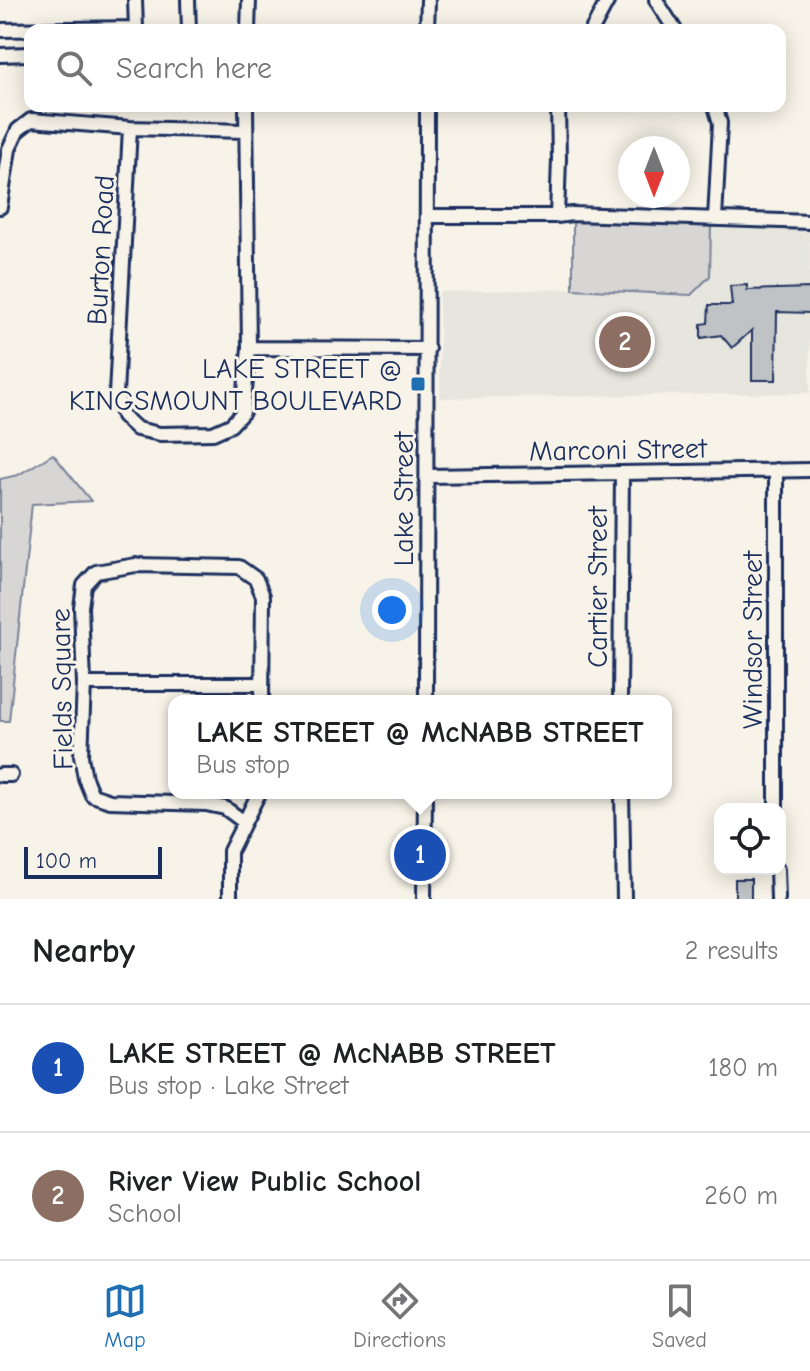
<!DOCTYPE html>
<meta charset="utf-8">
<style>
:root{--surface:#fff;--page:#f6f6f6;--text:#202124;--muted:#757577;--line:#e0e0e0;--accent:#1f6fb2}
body{margin:0;font-family:"Comic Neue",sans-serif;background:var(--page);color:var(--text)}
.controls{position:absolute;right:24px;bottom:24px;display:grid;overflow:hidden;border-radius:16px;box-shadow:0 4px 20px #0003}
.controls button{width:72px;height:72px;display:grid;place-items:center;padding:0;border:0;border-bottom:2px solid var(--line);background:var(--surface);color:var(--text);font:40px sans-serif}
.compass{position:absolute;left:618px;top:136px;width:72px;height:72px;border-radius:50%;background:var(--surface);box-shadow:0 4px 20px #0003;rotate:180deg}
.scale{position:absolute;left:24px;bottom:20px;width:138px;box-sizing:border-box;padding-left:8px;border:4px solid #1b2f5e;border-top:0;font-size:22px;line-height:28px;white-space:nowrap;color:#1b2f5e;-webkit-text-stroke:6px #f7f3e8;paint-order:stroke}
.you{position:absolute;left:392px;top:610px;width:28px;height:28px;margin:-20px;border:6px solid #fff;border-radius:50%;background:#1a73e8;box-shadow:0 0 0 12px #1a73e833}
.badge{display:grid;place-items:center;width:52px;height:52px;border-radius:50%;background:var(--accent);color:#fff;font-size:26px;font-weight:700}
.pin{position:absolute;translate:-50% -50%;border:4px solid #fff;box-shadow:0 2px 8px #0006}
.popup{position:absolute;left:168px;top:695px;width:504px;height:104px;box-sizing:border-box;display:grid;place-content:center;border-radius:16px;background:var(--surface);filter:drop-shadow(0 2px 6px #0005);font-size:26px;white-space:nowrap;color:var(--muted)}
.popup b{font-size:30px;color:var(--text)}
.popup::after{content:'';position:absolute;left:50%;top:100%;margin-left:-16px;border:16px solid transparent;border-top-color:var(--surface)}
.list{margin:0;padding:0;list-style:none}
h2{display:flex;justify-content:space-between;align-items:center;height:104px;margin:0;padding:0 32px;font-size:34px}
h2 small{font-size:26px;font-weight:400;color:var(--muted)}
.list li{display:grid;grid-template-columns:52px 1fr auto;gap:24px;align-items:center;box-sizing:border-box;height:128px;padding:0 32px;border-top:2px solid var(--line)}
.list b{display:block;font-size:30px;white-space:nowrap}
.list p{margin:0;font-size:26px;white-space:nowrap;color:var(--muted)}
.list em{font-size:26px;font-style:normal;color:var(--muted)}
.icon{flex:none;width:44px;height:44px;fill:none;stroke:currentColor;stroke-width:2;stroke-linecap:round;stroke-linejoin:round}
.map{position:relative;flex:none;width:810px;height:899px;overflow:hidden}
.search{position:absolute;background:var(--surface);box-shadow:0 4px 20px #0003;left:24px;right:24px;top:24px;height:88px;display:flex;align-items:center;gap:20px;box-sizing:border-box;padding:0 28px;border-radius:16px;color:var(--muted);font-size:30px}
.sheet{height:360px;background:var(--surface)}
nav{display:flex;justify-content:space-around;align-items:center;box-sizing:border-box;height:112px;border-top:2px solid var(--line);background:var(--surface);font-size:22px;color:var(--muted)}
nav a{display:grid;justify-items:center;gap:4px}
nav .on{color:var(--accent)}
.map>svg:first-child{display:block}
.built{fill:#e6e5de}
.green{fill:#d7d6d4;stroke:#798299;stroke-width:2}
.building{fill:#c0c3c5;stroke:#1b2f5e;stroke-width:2}
.lines{fill:none;stroke-linecap:round;stroke-linejoin:round}
.minor-casing{stroke:#1b2f5e;stroke-width:18}
.minor{stroke:#f7f3e8;stroke-width:12}
.poi-dot{fill:#1f6fb2;stroke:#f7f3e8;stroke-width:3}
.labels{text-anchor:middle;stroke-width:6;stroke-linejoin:round;paint-order:stroke}
.street-label{font-size:28px;fill:#1b2f5e;stroke:#f7f3e8}
.poi-label{font-size:28px;fill:#1b2f5e;stroke:#f7f3e8;text-anchor:end}
</style>
<div class="map">
<svg width="810" height="899" viewBox="0 0 810 899">
<rect width="100%" height="100%" fill="#f7f3e8"/>
<filter id="ink" filterUnits="userSpaceOnUse"><feTurbulence type="fractalNoise" baseFrequency=".0125" numOctaves="2"/><feDisplacementMap in="SourceGraphic" scale="16" xChannelSelector="R" yChannelSelector="G"/><feConvolveMatrix kernelMatrix="1 2 1 2 8 2 1 2 1" color-interpolation-filters="sRGB"/></filter>
<g filter="url(#ink)">
<path class="built" d="M573 222 810 225V393L440 398 439 292 572 289Z"/>
<path class="green" d="M573 222 711 224 710 276 691 295 573 289Z
M53 454 91 501 32 504 9 721H0V479L18 475Z"/>
<path class="building" d="M747 285V290L810 288V313L777 312 776 380H752V330L732 348 721 335 701 338V324L708 323 709 305H732L730 286Z
M735 879H751V899H735Z"/>
<g class="lines">
<defs>
<path id="minor" d="M188 0 189 30
M656 0 675 30
M0 30 136 28 135 0
M248 30 249 0
M427 30 428 0
M592 30 608 0
M0 55 30 54
M246 106 249 348 428 349
M715 106 720 123 715 219
M130 128 116 394 123 416 137 429 160 434 213 433 231 425 243 412 249 348
M0 207 9 149 18 130 31 120 130 128 245 131
M427 216H557L572 214 810 222
M557 216 559 159 558 106
M428 476 810 470
M84 684H262
M426 701 427 106
M620 701 622 473
M0 775H11
M622 793 624 899
M776 809V470
M244 822 225 808 206 804 110 801 92 795 85 778 81 756 84 684 81 607 84 585 96 572 136 565 239 567 256 579 263 596 262 701
M777 869 778 899
M230 899V851L259 793
M424 899 425 793"/>
</defs>
<use href="#minor" class="minor-casing"/>
<use href="#minor" class="minor"/>
</g>
</g>
<rect class="poi-dot" x="410" y="376" width="16" height="16" rx="4"/>
<g class="labels">
<g class="street-label">
<text transform="translate(100 250) rotate(-87)" y="10">Burton Road</text>
<text transform="translate(618 449) rotate(-1)" y="10">Marconi Street</text>
<text transform="translate(403 499) rotate(-90)" y="10">Lake Street</text>
<text transform="translate(597 587) rotate(-90)" y="10">Cartier Street</text>
<text transform="translate(752 640) rotate(-90)" y="10">Windsor Street</text>
<text transform="translate(61 689) rotate(-91)" y="10">Fields Square</text>
</g>
<g class="poi-label">
<text x="402" y="378">LAKE STREET @<tspan x="402" dy="32">KINGSMOUNT BOULEVARD</tspan></text>
</g>
</g>
</svg>
<div class="controls">
<button><svg class="icon" aria-label="locate" viewBox="0 0 24 24"><circle cx="12" cy="12" r="6"/><path d="M12 2v4M12 18v4M2 12h4M18 12h4"/></svg></button>
</div>
<svg class="compass" viewBox="-18 -18 36 36"><path d="M0-13l5 13h-10z" fill="#e53935"/><path d="M0 13l5-13h-10z" fill="#757577"/></svg>
<div class="scale">100 m</div>
<div class="you"></div>
<div class="pin badge" style="left:420px;top:855px;background:#1a4fb4">1</div>
<div class="popup"><b>LAKE STREET @ McNABB STREET</b>Bus stop</div>
<div class="pin badge" style="left:625px;top:342px;background:#8d6e63">2</div>
<div class="search"><svg class="icon" aria-label="search" viewBox="0 0 24 24"><circle cx="10" cy="10" r="6"/><path d="M15 15l6 6"/></svg>Search here</div>
</div>
<section class="sheet">
<h2>Nearby<small>2 results</small></h2>
<ul class="list">
<li><span class="badge" style="background:#1a4fb4">1</span><div><b>LAKE STREET @ McNABB STREET</b><p>Bus stop · Lake Street</p></div><em>180 m</em></li>
<li><span class="badge" style="background:#8d6e63">2</span><div><b>River View Public School</b><p>School</p></div><em>260 m</em></li>
</ul>
</section>
<nav>
<a class="on"><svg class="icon" aria-label="map" viewBox="0 0 24 24"><path d="M3 6l6-2 6 2 6-2v14l-6 2-6-2-6 2zM9 4v14M15 6v14"/></svg>Map</a>
<a><svg class="icon" aria-label="directions" viewBox="0 0 24 24"><path d="M12 3l9 9-9 9-9-9zM9 14v-3h6M13 9l2 2-2 2"/></svg>Directions</a>
<a><svg class="icon" aria-label="saved" viewBox="0 0 24 24"><path d="M7 4h10v16l-5-4-5 4z"/></svg>Saved</a>
</nav>
